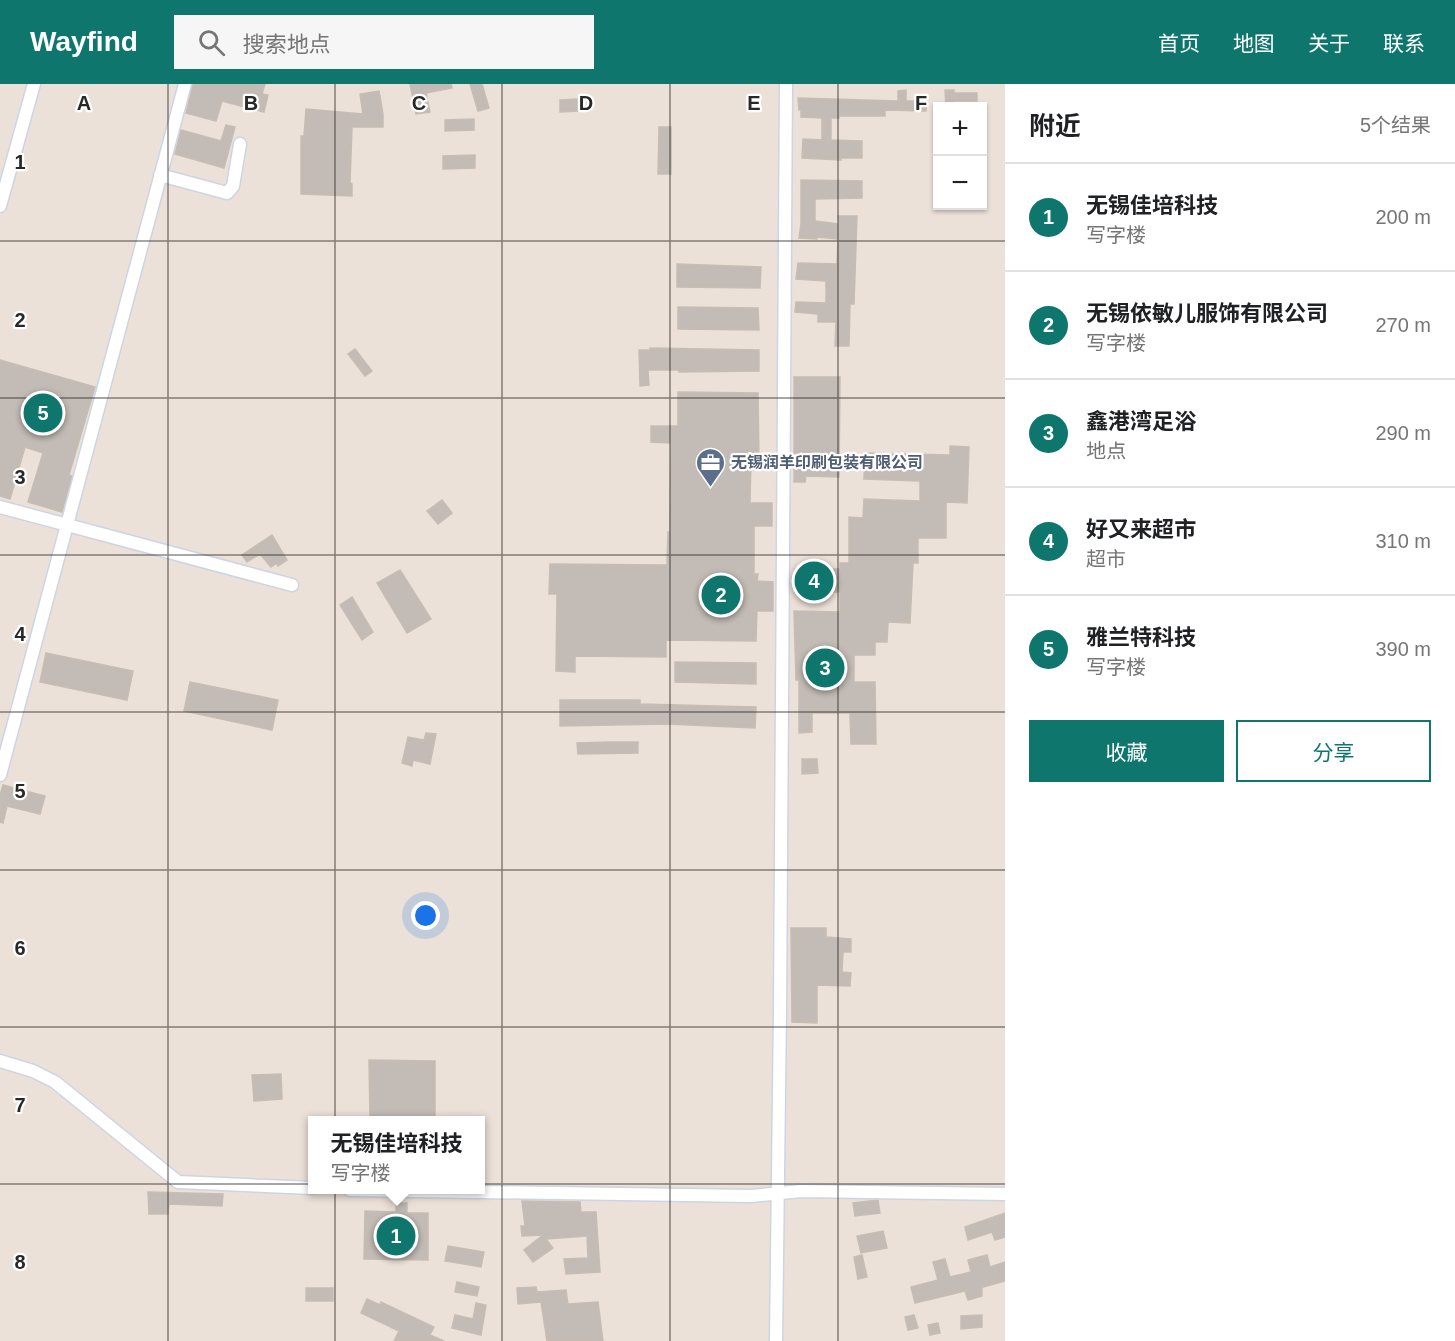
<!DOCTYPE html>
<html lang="zh">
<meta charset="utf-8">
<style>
:root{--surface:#fff;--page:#f6f6f6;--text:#202124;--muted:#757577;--line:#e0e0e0;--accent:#0f766e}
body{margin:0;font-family:Helvetica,"Noto Sans SC",sans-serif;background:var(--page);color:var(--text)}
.controls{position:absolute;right:18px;top:18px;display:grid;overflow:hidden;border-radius:0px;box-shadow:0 2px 4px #0004}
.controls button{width:54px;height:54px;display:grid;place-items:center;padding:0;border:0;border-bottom:2px solid var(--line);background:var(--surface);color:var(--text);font:30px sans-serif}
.you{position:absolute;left:426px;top:832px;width:21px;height:21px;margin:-15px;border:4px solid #fff;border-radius:50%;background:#1a73e8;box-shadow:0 0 0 9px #1a73e833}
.badge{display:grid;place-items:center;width:39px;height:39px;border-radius:50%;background:var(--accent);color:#fff;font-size:20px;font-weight:700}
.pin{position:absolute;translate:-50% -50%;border:3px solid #fff;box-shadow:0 2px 6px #0006}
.popup{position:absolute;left:308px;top:1032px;width:177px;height:78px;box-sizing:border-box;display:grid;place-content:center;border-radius:0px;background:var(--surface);filter:drop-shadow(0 2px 4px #0005);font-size:20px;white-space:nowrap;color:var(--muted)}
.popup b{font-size:22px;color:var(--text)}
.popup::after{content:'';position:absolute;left:50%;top:100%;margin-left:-12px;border:12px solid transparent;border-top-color:var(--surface)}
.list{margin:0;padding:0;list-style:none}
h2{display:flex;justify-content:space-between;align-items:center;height:78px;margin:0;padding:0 24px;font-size:26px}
h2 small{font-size:20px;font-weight:400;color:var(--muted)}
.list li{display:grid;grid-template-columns:39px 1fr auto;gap:18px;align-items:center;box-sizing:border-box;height:108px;padding:0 24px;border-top:2px solid var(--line)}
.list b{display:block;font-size:22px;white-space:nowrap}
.list p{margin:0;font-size:20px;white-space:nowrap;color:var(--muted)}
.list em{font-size:20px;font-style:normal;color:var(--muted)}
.actions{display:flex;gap:12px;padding:18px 24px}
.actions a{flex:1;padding:14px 0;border:2px solid var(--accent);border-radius:0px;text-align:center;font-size:21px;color:var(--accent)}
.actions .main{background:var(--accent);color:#fff}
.icon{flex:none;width:33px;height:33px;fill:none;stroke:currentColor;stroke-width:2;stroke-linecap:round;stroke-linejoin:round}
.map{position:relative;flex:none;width:1005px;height:1257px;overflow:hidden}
header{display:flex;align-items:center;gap:36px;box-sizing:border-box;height:84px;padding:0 30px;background:var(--accent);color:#fff}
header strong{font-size:28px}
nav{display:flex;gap:33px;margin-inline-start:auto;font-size:21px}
.search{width:420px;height:54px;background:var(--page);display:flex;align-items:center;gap:15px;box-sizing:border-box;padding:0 21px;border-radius:0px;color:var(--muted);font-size:22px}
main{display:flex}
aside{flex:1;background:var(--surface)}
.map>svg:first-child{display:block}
.building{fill:#c3bbb5;stroke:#c7bdb2;stroke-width:1.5}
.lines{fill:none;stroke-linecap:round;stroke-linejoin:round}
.minor-casing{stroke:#cdd4e3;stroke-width:15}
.minor{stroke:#fff;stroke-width:12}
.grid{fill:none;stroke:#282828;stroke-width:1.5;stroke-opacity:0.55}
.labels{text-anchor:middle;stroke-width:4.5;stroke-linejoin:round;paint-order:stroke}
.service-label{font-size:16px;font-weight:bold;fill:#4e5e75;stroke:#fff;text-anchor:start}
.grid-label{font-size:20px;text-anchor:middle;font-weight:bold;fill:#282828;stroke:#fff;stroke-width:4.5;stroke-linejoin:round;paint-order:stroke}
</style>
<header>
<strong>Wayfind</strong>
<div class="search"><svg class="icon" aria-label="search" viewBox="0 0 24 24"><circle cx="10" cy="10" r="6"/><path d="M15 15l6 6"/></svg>搜索地点</div>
<nav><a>首页</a><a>地图</a><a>关于</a><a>联系</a></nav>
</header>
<main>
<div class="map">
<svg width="1005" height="1257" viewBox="0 0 1005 1257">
<rect width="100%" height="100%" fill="#ece1d8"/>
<path class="building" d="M193 0H265L262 10 268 11 264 28 222 17 216 37 186 29Z
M410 0H451L452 4 426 9 430 28 416 30Z
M470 0H482L489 24 478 27Z
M906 6V17H927L926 27 885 26V32H839V34H831V56L862 57V74H841V76L802 74 803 55 822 56V34L801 33V26H799L798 14 898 17V7Z
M945 6H954V9H977V17H954L955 22H946Z
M379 7 383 30V43H352L350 99 352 100V112L301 110V52H304L306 25 363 30 360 10Z
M579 15V27L560 28V16Z
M474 35V46L445 47V36Z
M226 41 235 43 224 84 175 70 181 46 221 57Z
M659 43H671V90H658Z
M475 71V84L443 85V72Z
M801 96 862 97V114L815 115V137L839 140 838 132H857L854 220H850L849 262H835L836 238H818V230L795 228 796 218 826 219V197L796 195 798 179 837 180 838 155 817 153V155L799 154 801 140Z
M677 180 761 183 760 204 677 203Z
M678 223 758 224 759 246 678 245Z
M650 264 759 266V287L679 288V286H648L649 301 640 302 639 266H650Z
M355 265 372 287 365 292 348 270Z
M0 276 95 303 69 391 72 392 62 428 28 418 43 369 25 363 10 415 0 412Z
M794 293H840L839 393 806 392 805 398H794Z
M678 308 758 309 759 376H751L750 419H772V442H754V490H758L757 497 773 498V527H757L756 557 666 556V573L575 572V588L556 587 557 510H549L550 480 667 481 668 448H670L671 359 651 358V342H678Z
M950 362 969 363 967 419 946 418V454H918V479H913L910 539 888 538 887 558H875V571H854V598H875L876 660H851L850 629H812V648L799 649V596H796L794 527 840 528V508H795V485H840V479H849V433L863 434 864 415 920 417V397L864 395 865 369 950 371Z
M442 416 452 429 438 440 427 427Z
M272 451 287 476 278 482 277 479 271 483 260 470 247 478 242 471Z
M400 486 431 535 407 549 377 499Z
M352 513 373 548 362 556 340 521Z
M46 569 133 587 127 616 40 598Z
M675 578 756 579V600L675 598Z
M190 598 278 616 272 646 184 627Z
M560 616H640V620L756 623 755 644 668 640 560 642Z
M426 649 436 650 430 680 413 676 412 682 402 679 408 653 424 656Z
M608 658H638V669L578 670 577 659Z
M802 675H817L818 689 802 690Z
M3 701 45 712 40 730 7 722 3 739 0 738V711Z
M791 844H826V853L851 855V868H843L842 888 851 889 850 902 817 901V939L792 938Z
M369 976 435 977V1036H370Z
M281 990 282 1015 254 1017 252 991Z
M148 1108 223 1110 222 1122 169 1120 168 1130H149Z
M878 1116 880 1129 855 1132 853 1119Z
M522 1117 580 1118 581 1128H596L600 1188 566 1190 564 1175 588 1174 587 1152 546 1155 553 1164 533 1178 524 1166 543 1151 522 1152 521 1142H525Z
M396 1119H407V1129H428V1176L364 1175 365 1127 396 1128Z
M1005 1129V1153L995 1156 992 1148 968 1156 965 1143Z
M883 1147 887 1164 861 1169 857 1152Z
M448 1162 484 1168 481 1183 445 1177Z
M862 1171 867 1193 858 1195 854 1173Z
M987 1171 990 1183 1005 1178V1197L983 1203 982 1199V1212L968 1216 965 1207 915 1219 911 1203 938 1196 933 1178 945 1175 950 1193 971 1188 968 1176Z
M457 1198 479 1203 477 1212 455 1208Z
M536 1203 537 1208 566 1206 568 1220 598 1218 603 1257H547L541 1218 518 1220 517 1204Z
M306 1204H333V1217H306Z
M367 1215 380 1221 381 1218 434 1243 430 1251 444 1257H394L399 1247 361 1229Z
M476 1219 486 1221 481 1251 452 1244 455 1231 473 1235Z
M914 1231 918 1244 908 1246 905 1233Z
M982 1231V1243L961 1245V1232Z
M938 1239 940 1249 930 1251 928 1241Z"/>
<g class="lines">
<defs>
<path id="minor" d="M160 91 227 109 233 102 240 60
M0 122 34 0
M0 423 292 501
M0 691 185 0
M0 977 33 987 55 998 178 1098 312 1104
M350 1106 751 1112 801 1107 1005 1110
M776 1257 780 925 786 0"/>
</defs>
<use href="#minor" class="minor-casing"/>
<use href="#minor" class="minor"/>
</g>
<path class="grid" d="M168 0V1257M335 0V1257M502 0V1257M670 0V1257M838 0V1257M0 157H1005M0 314H1005M0 471H1005M0 628H1005M0 786H1005M0 943H1005M0 1100H1005"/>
<defs>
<symbol id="office-pin" viewBox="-11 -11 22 30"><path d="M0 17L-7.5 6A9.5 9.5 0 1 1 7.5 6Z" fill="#5c6f8a" stroke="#fff"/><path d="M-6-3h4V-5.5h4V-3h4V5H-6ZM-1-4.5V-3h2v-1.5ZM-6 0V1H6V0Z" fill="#fff"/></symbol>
</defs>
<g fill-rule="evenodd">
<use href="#office-pin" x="694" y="362" width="33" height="45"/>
</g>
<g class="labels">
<g class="service-label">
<text x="731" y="384">无锡润羊印刷包装有限公司</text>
</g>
</g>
<g class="grid-label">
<text x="84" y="26">A</text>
<text x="251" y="26">B</text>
<text x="419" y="26">C</text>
<text x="586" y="26">D</text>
<text x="754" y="26">E</text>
<text x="921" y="26">F</text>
<text x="20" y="85">1</text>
<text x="20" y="243">2</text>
<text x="20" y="400">3</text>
<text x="20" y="557">4</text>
<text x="20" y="714">5</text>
<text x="20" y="871">6</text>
<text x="20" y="1028">7</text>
<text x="20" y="1185">8</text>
</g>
</svg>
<div class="controls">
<button>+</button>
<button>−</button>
</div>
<div class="you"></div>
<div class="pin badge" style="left:396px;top:1152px">1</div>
<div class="popup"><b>无锡佳培科技</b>写字楼</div>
<div class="pin badge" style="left:721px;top:511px">2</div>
<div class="pin badge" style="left:825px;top:584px">3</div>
<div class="pin badge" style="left:814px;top:497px">4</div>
<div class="pin badge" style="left:43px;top:329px">5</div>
</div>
<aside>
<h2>附近<small>5个结果</small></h2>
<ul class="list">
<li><span class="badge">1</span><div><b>无锡佳培科技</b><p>写字楼</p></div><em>200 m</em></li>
<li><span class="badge">2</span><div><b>无锡依敏儿服饰有限公司</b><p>写字楼</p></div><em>270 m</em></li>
<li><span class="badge">3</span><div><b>鑫港湾足浴</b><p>地点</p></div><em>290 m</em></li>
<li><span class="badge">4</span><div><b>好又来超市</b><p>超市</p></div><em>310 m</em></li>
<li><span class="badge">5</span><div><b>雅兰特科技</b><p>写字楼</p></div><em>390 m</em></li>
</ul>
<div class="actions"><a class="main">收藏</a><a>分享</a></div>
</aside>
</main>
